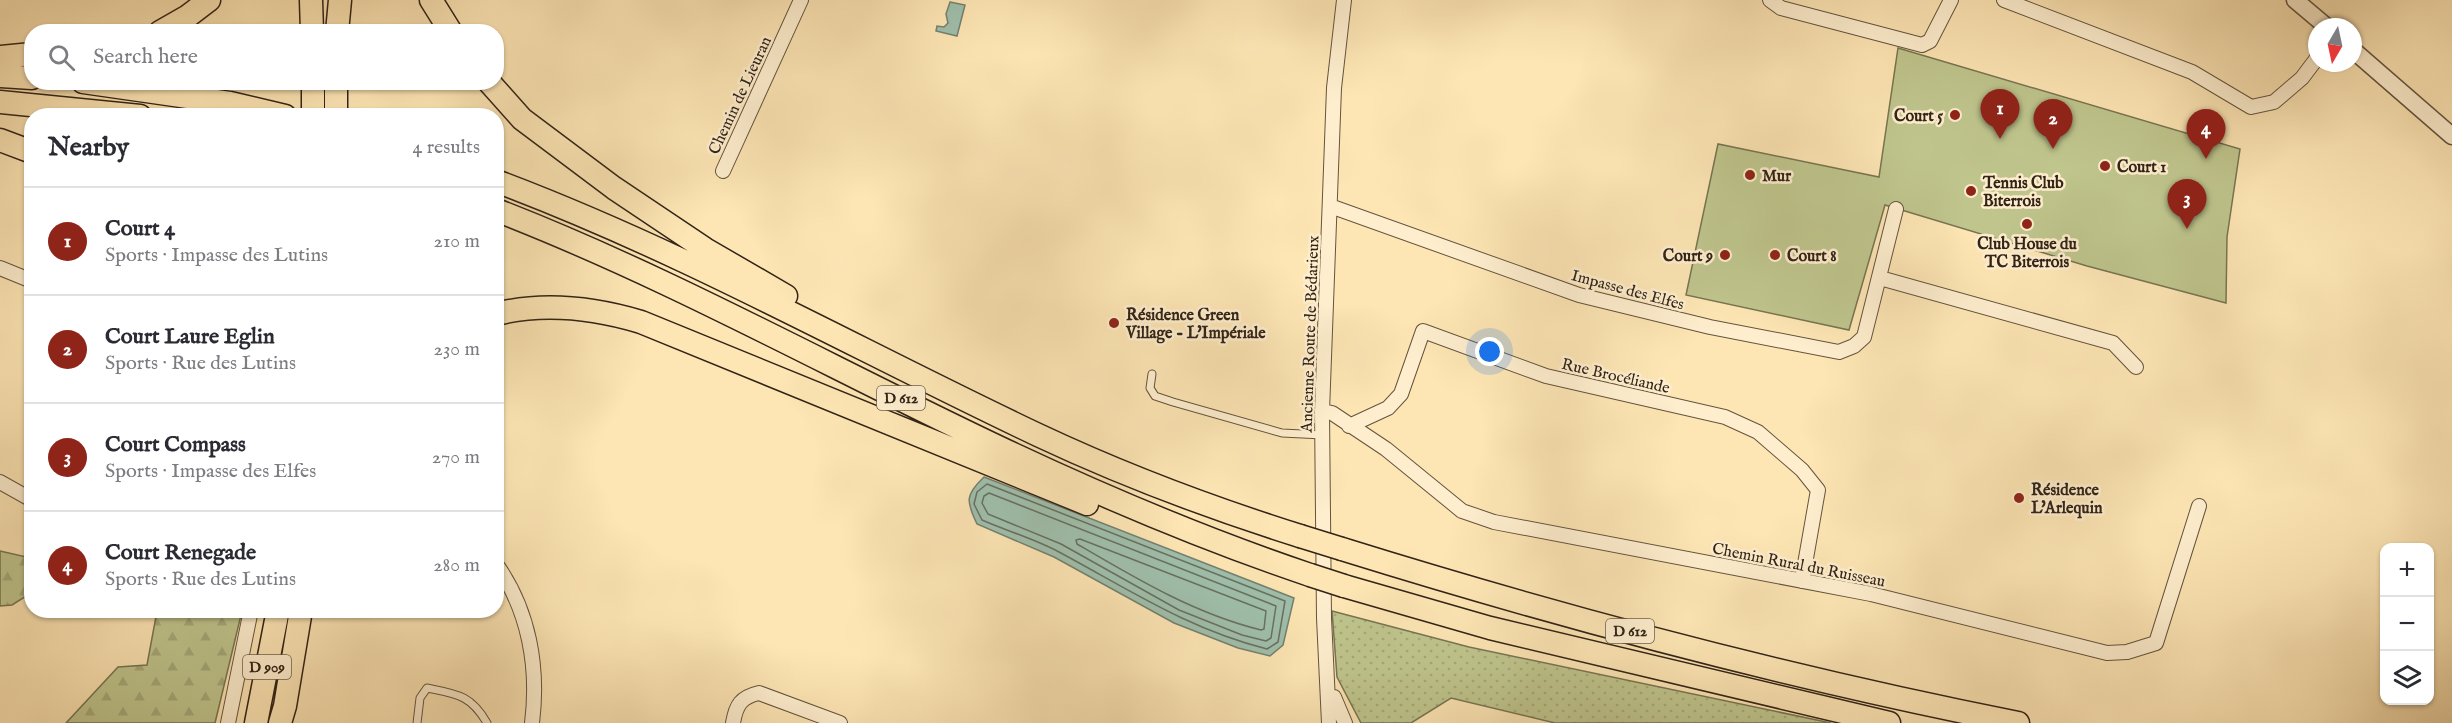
<!DOCTYPE html>
<meta charset="utf-8">
<style>
:root{--surface:#fff;--page:#f2f2f3;--text:#2b2b33;--muted:#7c7c81;--line:#e1e1e2;--accent:#8f2418}
body{margin:0;font-family:"IM FELL English",serif;background:var(--page);color:var(--text)}
.controls{position:absolute;right:18px;bottom:18px;display:grid;overflow:hidden;border-radius:12px;box-shadow:0 2px 4px #0004}
.controls button{width:54px;height:54px;display:grid;place-items:center;padding:0;border:0;border-bottom:2px solid var(--line);background:var(--surface);color:var(--text);font:30px sans-serif}
.compass{position:absolute;left:2308px;top:18px;width:54px;height:54px;border-radius:50%;background:var(--surface);box-shadow:0 2px 4px #0004;rotate:189deg}
.you{position:absolute;left:1490px;top:352px;width:21px;height:21px;margin:-15px;border:4px solid #fff;border-radius:50%;background:#1a73e8;box-shadow:0 0 0 9px #1a73e833}
.badge{display:grid;place-items:center;width:39px;height:39px;border-radius:50%;background:var(--accent);color:#fff;font-size:20px;font-weight:700}
.pin{position:absolute;translate:-50% -50px;filter:drop-shadow(0 2px 3px #0008)}
.pin::after{content:'';position:absolute;top:32px;width:21px;height:18px;background:inherit;clip-path:polygon(0 0,100% 0,50% 100%)}
.list{margin:0;padding:0;list-style:none}
h2{display:flex;justify-content:space-between;align-items:center;height:78px;margin:0;padding:0 24px;font-size:26px}
h2 small{font-size:20px;font-weight:400;color:var(--muted)}
.list li{display:grid;grid-template-columns:39px 1fr auto;gap:18px;align-items:center;box-sizing:border-box;height:108px;padding:0 24px;border-top:2px solid var(--line)}
.list b{display:block;font-size:22px;white-space:nowrap}
.list p{margin:0;font-size:20px;white-space:nowrap;color:var(--muted)}
.list em{font-size:20px;font-style:normal;color:var(--muted)}
.icon{flex:none;width:33px;height:33px;fill:none;stroke:currentColor;stroke-width:2;stroke-linecap:round;stroke-linejoin:round}
.map{position:relative;flex:none;width:2452px;height:723px;overflow:hidden}
.search{position:absolute;background:var(--surface);box-shadow:0 2px 4px #0004;left:24px;top:24px;width:480px;height:66px;display:flex;align-items:center;gap:15px;box-sizing:border-box;padding:0 21px;border-radius:24px;color:var(--muted);font-size:22px}
.panel{position:absolute;background:var(--surface);box-shadow:0 2px 4px #0004;left:24px;top:108px;width:480px;height:510px;border-radius:24px}
.map>svg:first-child{display:block}
.grass{fill:url(#grass-dots);stroke:#787452;stroke-width:1.5}
.forest{fill:url(#forest-firs);stroke:#787452;stroke-width:1.5}
.pitch{fill:#bfc58d;stroke:#787452;stroke-width:1.5}
.water{fill:#9fbfac;stroke:#738170;stroke-width:1.5}
.lines{fill:none;stroke-linecap:round;stroke-linejoin:round}
.shore{stroke:#687162;stroke-width:1.5}
.service-casing{stroke:#64543e;stroke-width:9}
.minor-casing{stroke:#64543e;stroke-width:16}
.tertiary-casing{stroke:#64543e;stroke-width:19}
.primary-casing{stroke:#312317;stroke-width:25}
.trunk-casing{stroke:#312317;stroke-width:25}
.service{stroke:#feeece;stroke-width:7}
.minor{stroke:#feeece;stroke-width:14}
.tertiary{stroke:#feeece;stroke-width:16}
.primary{stroke:#fde5b4;stroke-width:22}
.trunk{stroke:#fde5b4;stroke-width:22}
.trunk-bridge-casing{stroke:#312317;stroke-width:25;stroke-linecap:butt}
.trunk-bridge{stroke:#fde5b4;stroke-width:22}
.poi-dot{fill:#8f2418;stroke:#feeece;stroke-width:2}
.labels{text-anchor:middle;stroke-width:5;stroke-linejoin:round;paint-order:stroke}
.shield{fill:#feeece;stroke:#6e604e;stroke-width:1.5}
.shield-label{font-size:15px;font-weight:bold;fill:#312317}
.street-label{font-size:16px;fill:#312317;stroke:#feeece}
.poi-label{font-size:16px;font-weight:bold;fill:#312317;stroke:#feeece;text-anchor:start}
</style>
<div class="map">
<svg width="2452" height="723" viewBox="0 0 2452 723">
<defs>
<pattern id="grass-dots" width="8" height="8" patternUnits="userSpaceOnUse" patternTransform="scale(1.5)"><rect width="8" height="8" fill="#bfc58d"/><path d="M2 2h.1M6 6h.1" fill="none" stroke="#a5a979" stroke-width="1.8" stroke-linecap="round"/></pattern>
<pattern id="forest-firs" width="22" height="20" patternUnits="userSpaceOnUse" patternTransform="scale(1.5)"><rect width="22" height="20" fill="#bfc58d"/><path d="M5 1l3.5 6h-7zM16 11l3.5 6h-7z" fill="#a5a979"/></pattern>
</defs>
<rect width="100%" height="100%" fill="#fde5b4"/>
<filter id="stains"><feTurbulence type="fractalNoise" baseFrequency=".00333" numOctaves="4"/><feColorMatrix values="0 0 0 0 .2 0 0 0 0 .09 0 0 0 0 .02 0 0 0 .5 -.17"/></filter>
<radialGradient id="worn" r=".72"><stop offset=".6" stop-color="#630" stop-opacity="0"/><stop offset="1" stop-color="#630" stop-opacity=".3"/></radialGradient>
<path class="grass" d="M1332 611 1469 647 1831 723H1555L1451 698 1411 723H1361L1337 677Z"/>
<path class="forest" d="M0 551 31 558V593L12 605 0 606Z
M157 611H242L215 723H66L118 667 147 665Z"/>
<path class="pitch" d="M1898 48 2240 149 2227 237 2226 303 2087 266 1885 205 1849 330 1686 295 1718 144 1879 177Z"/>
<path class="water" d="M950 2 965 5 957 36 936 31 937 26 944 27 948 23 946 14Z
M984 477 1294 598 1283 645 1270 656 1238 648 1174 623 1054 557 977 524C966 501 965 495 984 477Z"/>
<g class="lines">
<path class="shore" d="M987 484 1285 601 1278 642 1267 649C1188 629 1130 590 1059 552 1035 539 1007 531 982 520L974 504 977 492Z
M989 493 1276 606 1271 638 1266 641 1242 635 1179 610 1061 544 988 514 982 503 984 496Z
M1080 539 1266 611 1264 629 1261 630C1195 614 1135 578 1077 544L1076 540Z"/>
<defs>
<path id="service" d="M1152 374 1150 388 1155 396 1173 402 1282 433 1323 435
M417 723 420 698 427 688C457 694 471 695 487 723"/>
<path id="minor" d="M1770 0 1781 8 1922 45 1930 41 1951 0
M2004 0 2192 72 2251 107 2274 102 2302 78 2317 58
M723 171 801 0
M1330 206 1579 295 1710 327 1839 352 1854 346 1864 337 1896 209
M0 268 32 281
M1880 278 2113 343 2136 367
M1322 411 1332 413 1386 449 1462 511 1494 522 1871 594 2107 653 2127 652 2156 643 2199 506
M1349 426 1388 408 1401 394 1423 331 1546 376 1725 417 1758 432 1802 470 1818 490 1802 581
M0 482 32 500
M496 564C529 610 539 667 532 723
M1334 697 1345 723
M228 723 251 610
M733 723C736 705 741 697 759 693L840 723
M1329 723 1324 618 1322 411 1334 88 1344 0"/>
<path id="tertiary" d="M2295 0 2327 27
M2353 50 2452 136"/>
<path id="primary" d="M311 0 312 32
M337 32 340 0
M313 116V82
M336 116V82
M256 723 278 610
M280 723 285 706 301 610"/>
<path id="trunk" d="M431 0 451 32
M160 32 188 16 209 0
M0 57 32 54
M0 76 32 78
M83 82 230 103 285 116
M489 82 522 119 614 188 705 249 786 296
M0 102 140 116
M0 140 32 152
M496 181C683 251 858 350 1038 435 1123 475 1211 508 1300 536
M496 210C674 279 840 373 1013 454 1109 499 1209 541 1310 575
M496 314C544 302 594 308 641 322L1087 504
M1342 549C1564 618 1790 678 2018 723
M1344 586 1490 628 1889 723"/>
</defs>
<use href="#service" class="service-casing"/>
<use href="#minor" class="minor-casing"/>
<use href="#tertiary" class="tertiary-casing"/>
<use href="#primary" class="primary-casing"/>
<use href="#trunk" class="trunk-casing"/>
<use href="#service" class="service"/>
<use href="#minor" class="minor"/>
<use href="#tertiary" class="tertiary"/>
<use href="#primary" class="primary"/>
<use href="#trunk" class="trunk"/>
<defs>
<path id="trunk-bridge" d="M1300 536 1342 549
M1310 575 1344 586"/>
</defs>
<use href="#trunk-bridge" class="trunk-bridge-casing"/>
<use href="#trunk-bridge" class="trunk-bridge"/>
</g>
<g class="poi-dot">
<circle cx="1955" cy="115" r="6"/>
<circle cx="2105" cy="166" r="6"/>
<circle cx="1750" cy="175" r="6"/>
<circle cx="1971" cy="191" r="6"/>
<circle cx="2027" cy="224" r="6"/>
<circle cx="1725" cy="255" r="6"/>
<circle cx="1775" cy="255" r="6"/>
<circle cx="1114" cy="323" r="6"/>
<circle cx="2019" cy="498" r="6"/>
</g>
<g class="labels">
<g class="shield">
<rect x="877" y="386" width="48" height="24" rx="4.5"/>
<rect x="1606" y="619" width="48" height="24" rx="4.5"/>
<rect x="243" y="655" width="48" height="24" rx="4.5"/>
</g>
<g class="shield-label">
<text x="901" y="403">D 612</text>
<text x="1630" y="636">D 612</text>
<text x="267" y="672">D 909</text>
</g>
<g class="street-label">
<text transform="translate(739 95) rotate(-65)" y="6">Chemin de Lieuran</text>
<text transform="translate(1628 289) rotate(15)" y="6">Impasse des Elfes</text>
<text transform="translate(1309 334) rotate(-88)" y="6">Ancienne Route de Bédarieux</text>
<text transform="translate(1616 375) rotate(13)" y="6">Rue Brocéliande</text>
<text transform="translate(1799 564) rotate(11)" y="6">Chemin Rural du Ruisseau</text>
</g>
<g class="poi-label">
<text x="1943" y="121" text-anchor="end">Court 5</text>
<text x="2117" y="172">Court 1</text>
<text x="1762" y="181">Mur</text>
<text x="1983" y="188">Tennis Club<tspan x="1983" dy="18">Biterrois</tspan></text>
<text x="2027" y="249" text-anchor="middle">Club House du<tspan x="2027" dy="18">TC Biterrois</tspan></text>
<text x="1713" y="261" text-anchor="end">Court 9</text>
<text x="1787" y="261">Court 8</text>
<text x="1126" y="320">Résidence Green<tspan x="1126" dy="18">Village - L'Impériale</tspan></text>
<text x="2031" y="495">Résidence<tspan x="2031" dy="18">L'Arlequin</tspan></text>
</g>
</g>
<rect width="100%" height="100%" filter="url(#stains)"/>
<rect width="100%" height="100%" fill="url(#worn)"/>
</svg>
<div class="controls">
<button>+</button>
<button>−</button>
<button><svg class="icon" aria-label="layers" viewBox="0 0 24 24"><path d="M12 4l9 5-9 5-9-5zM3 14l9 5 9-5"/></svg></button>
</div>
<svg class="compass" viewBox="-18 -18 36 36"><path d="M0-13l5 13h-10z" fill="#e53935"/><path d="M0 13l5-13h-10z" fill="#7c7c81"/></svg>
<div class="you"></div>
<div class="pin badge" style="left:2000px;top:139px">1</div>
<div class="pin badge" style="left:2053px;top:149px">2</div>
<div class="pin badge" style="left:2187px;top:229px">3</div>
<div class="pin badge" style="left:2206px;top:159px">4</div>
<div class="search"><svg class="icon" aria-label="search" viewBox="0 0 24 24"><circle cx="10" cy="10" r="6"/><path d="M15 15l6 6"/></svg>Search here</div>
<section class="panel">
<h2>Nearby<small>4 results</small></h2>
<ul class="list">
<li><span class="badge">1</span><div><b>Court 4</b><p>Sports · Impasse des Lutins</p></div><em>210 m</em></li>
<li><span class="badge">2</span><div><b>Court Laure Eglin</b><p>Sports · Rue des Lutins</p></div><em>230 m</em></li>
<li><span class="badge">3</span><div><b>Court Compass</b><p>Sports · Impasse des Elfes</p></div><em>270 m</em></li>
<li><span class="badge">4</span><div><b>Court Renegade</b><p>Sports · Rue des Lutins</p></div><em>280 m</em></li>
</ul>
</section>
</div>
